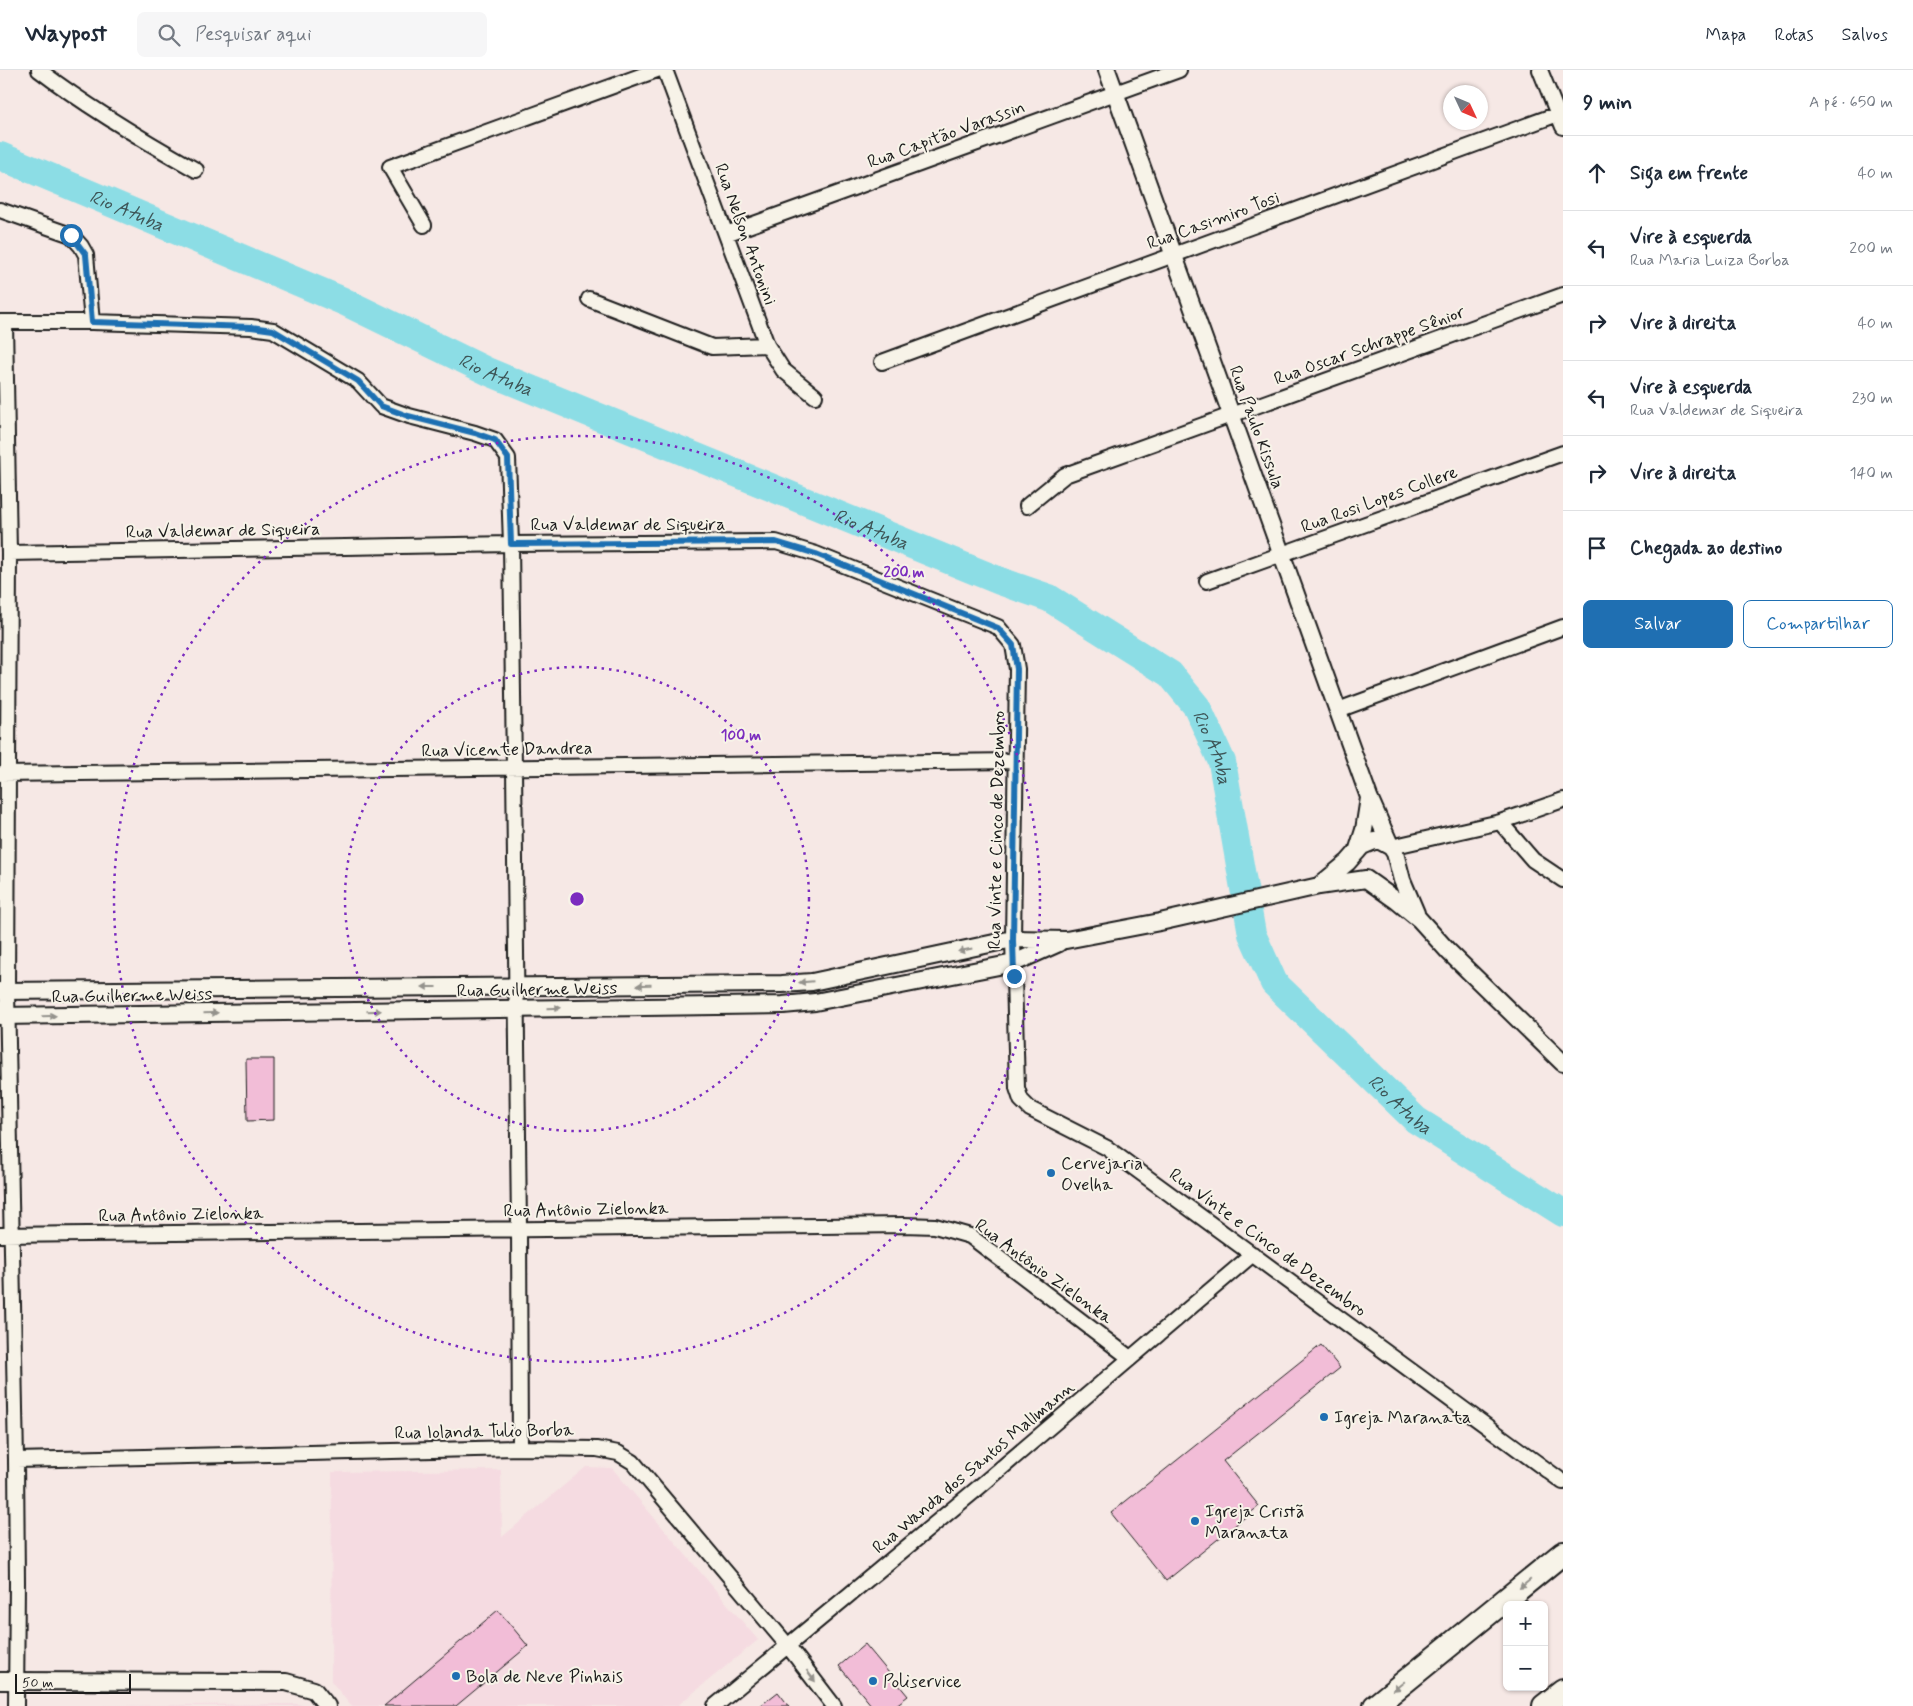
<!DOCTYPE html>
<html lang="pt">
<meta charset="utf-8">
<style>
:root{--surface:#fff;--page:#f6f6f7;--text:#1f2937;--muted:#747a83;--line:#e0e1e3;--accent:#1f6fb2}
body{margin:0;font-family:Mynerve,sans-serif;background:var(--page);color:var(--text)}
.controls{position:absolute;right:15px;bottom:15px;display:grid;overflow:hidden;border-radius:8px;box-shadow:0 1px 4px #0004}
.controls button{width:45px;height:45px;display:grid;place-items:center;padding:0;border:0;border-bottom:1px solid var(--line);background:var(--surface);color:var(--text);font:25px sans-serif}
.compass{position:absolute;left:1443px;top:15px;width:45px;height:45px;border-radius:50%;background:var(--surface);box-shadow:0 1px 4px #0004;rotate:134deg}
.scale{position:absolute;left:15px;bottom:12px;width:116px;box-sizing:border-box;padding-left:5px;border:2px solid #1c1c1c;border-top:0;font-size:14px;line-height:18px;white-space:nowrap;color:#1c1c1c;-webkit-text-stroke:4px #f7f3e8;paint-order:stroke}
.stop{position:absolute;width:15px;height:15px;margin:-11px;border:4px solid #1f6fb2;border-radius:50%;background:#fff}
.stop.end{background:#1f6fb2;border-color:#fff;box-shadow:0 1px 5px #0008}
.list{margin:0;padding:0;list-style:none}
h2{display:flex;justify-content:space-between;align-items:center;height:65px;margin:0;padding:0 20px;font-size:21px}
h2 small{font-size:16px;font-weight:400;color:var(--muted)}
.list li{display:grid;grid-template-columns:32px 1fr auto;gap:15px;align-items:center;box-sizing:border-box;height:75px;padding:0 20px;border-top:1px solid var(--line)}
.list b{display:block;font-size:19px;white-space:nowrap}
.list p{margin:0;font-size:16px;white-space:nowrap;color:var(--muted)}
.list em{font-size:16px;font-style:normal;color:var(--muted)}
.actions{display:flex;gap:10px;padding:15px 20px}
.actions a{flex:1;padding:11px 0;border:1px solid var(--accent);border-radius:8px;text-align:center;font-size:18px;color:var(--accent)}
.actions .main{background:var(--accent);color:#fff}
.icon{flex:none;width:28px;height:28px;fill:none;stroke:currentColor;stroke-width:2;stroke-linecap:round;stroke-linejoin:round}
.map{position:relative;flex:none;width:1563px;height:1636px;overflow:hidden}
header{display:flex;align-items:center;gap:30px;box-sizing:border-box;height:70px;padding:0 25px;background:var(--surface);border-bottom:1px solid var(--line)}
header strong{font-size:24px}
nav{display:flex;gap:28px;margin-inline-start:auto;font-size:18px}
.search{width:350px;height:45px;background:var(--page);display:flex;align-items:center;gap:12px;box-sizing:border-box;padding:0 18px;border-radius:8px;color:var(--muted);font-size:19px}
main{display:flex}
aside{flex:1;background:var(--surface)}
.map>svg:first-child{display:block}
.built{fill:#f5dbe1}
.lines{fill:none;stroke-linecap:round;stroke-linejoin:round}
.river{stroke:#8cdde5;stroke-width:28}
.building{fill:#f2bdd7;stroke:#1c1c1c}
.minor-casing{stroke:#1c1c1c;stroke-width:18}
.tertiary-casing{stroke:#1c1c1c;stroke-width:20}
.trunk-casing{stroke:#1c1c1c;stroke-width:26}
.minor{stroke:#f7f3e8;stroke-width:14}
.tertiary{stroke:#f7f3e8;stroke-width:16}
.trunk{stroke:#f7f3e8;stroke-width:22}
.oneway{fill:#94928c}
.route{stroke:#1f6fb2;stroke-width:6}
.ring{fill:none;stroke:#7b2cbf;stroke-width:2.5;stroke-dasharray:2.5 5}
.poi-dot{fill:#1f6fb2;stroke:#f7f3e8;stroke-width:2}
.labels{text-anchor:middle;stroke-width:4;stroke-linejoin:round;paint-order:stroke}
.street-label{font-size:18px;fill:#1c1c1c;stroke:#f7f3e8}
.poi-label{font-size:18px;fill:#1c1c1c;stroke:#f7f3e8;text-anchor:start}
.water-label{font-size:19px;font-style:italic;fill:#3e5658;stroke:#f7f3e8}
.centre{fill:#7b2cbf;stroke:#f7f3e8;stroke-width:2.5}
.ring-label{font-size:15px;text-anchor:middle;font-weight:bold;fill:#7b2cbf;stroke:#f7f3e8;stroke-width:4;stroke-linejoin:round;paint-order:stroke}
</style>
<header>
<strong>Waypost</strong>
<div class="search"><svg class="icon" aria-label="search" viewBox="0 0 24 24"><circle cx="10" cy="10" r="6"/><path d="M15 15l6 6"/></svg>Pesquisar aqui</div>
<nav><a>Mapa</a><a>Rotas</a><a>Salvos</a></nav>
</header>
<main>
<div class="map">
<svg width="1563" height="1636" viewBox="0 0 1563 1636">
<rect width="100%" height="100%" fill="#f6e8e5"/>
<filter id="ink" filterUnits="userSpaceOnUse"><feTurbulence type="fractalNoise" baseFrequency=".02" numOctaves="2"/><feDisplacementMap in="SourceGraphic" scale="10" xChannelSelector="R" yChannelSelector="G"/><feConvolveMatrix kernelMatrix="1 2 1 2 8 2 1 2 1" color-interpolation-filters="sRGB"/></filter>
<g filter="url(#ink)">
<path class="built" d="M586 1397 612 1398 758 1570 677 1636H351L331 1611 332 1402 501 1400 502 1467Z
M297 1634 305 1636H96Z"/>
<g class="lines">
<path class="river" id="s1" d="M0 86 343 231 489 302 1000 511 1049 528 1170 604 1197 637 1222 692 1252 864 1274 913 1416 1050 1563 1143"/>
</g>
<path class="building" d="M246 989H274V1050L247 1051Z
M1321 1275 1340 1298 1223 1391 1259 1436 1166 1511 1111 1443Z
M498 1540 528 1576 456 1636H384Z
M865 1574 908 1626 895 1636H872L839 1596Z
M778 1622 789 1636H760Z"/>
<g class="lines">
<defs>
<path id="minor" d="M39 0C89 38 141 69 196 100
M665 0 767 275 783 300 815 326
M1540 0 1563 57
M0 140 71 165 81 176 86 185 92 252
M424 155 390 97 657 0
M726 164 1179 0
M589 229 712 277 767 275
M0 252H92L251 257 273 260 358 311 381 336 409 346 475 363 495 370 508 388 511 474 514 698 519 1158 520 1378
M5 252 9 483 7 921 16 1390 17 1512 16 1636
M882 292 1558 44
M1027 436 1065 405 1563 225
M9 483 511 474 776 472 816 484 998 557 1013 575 1017 599 1013 869 1017 1018 1021 1030 1030 1039 1107 1078 1563 1412
M1207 511 1563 383
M1338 640 1563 557
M1 704 1015 691
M1500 752 1533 790 1563 810
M1391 777 1500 752 1563 730
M0 1165 904 1155 935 1156 970 1166 1130 1288
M16 1390 520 1378 597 1379 618 1383 633 1392 788 1576 834 1636
M715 1636 978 1418 1253 1184"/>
<path id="tertiary" d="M1107 0 1369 727 1391 777
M1357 782 1364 760 1369 728
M1366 809 1397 831 1419 849 1448 881 1563 993
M1320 815 1348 792 1362 776 1374 771H1380L1391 777 1395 783 1402 810 1416 843
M0 921 782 914 812 912 1013 869 1066 870 1160 852 1319 816 1366 809
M0 946 783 935 815 932 1014 893 1059 873
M0 1611 286 1612 314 1620 327 1636"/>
<path id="trunk" d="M1375 1636 1563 1483
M1544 1636 1563 1621"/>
</defs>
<use href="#minor" class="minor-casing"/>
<use href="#tertiary" class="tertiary-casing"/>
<use href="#trunk" class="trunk-casing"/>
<use href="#minor" class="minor"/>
<use href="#tertiary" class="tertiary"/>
<use href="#trunk" class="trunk"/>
</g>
<defs><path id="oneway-solid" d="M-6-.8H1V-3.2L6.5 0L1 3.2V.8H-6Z" transform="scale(1.25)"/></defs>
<g class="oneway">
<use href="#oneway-solid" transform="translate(965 880) rotate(168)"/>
<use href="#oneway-solid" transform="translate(806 912) rotate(175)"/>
<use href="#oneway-solid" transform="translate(644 915) rotate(179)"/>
<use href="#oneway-solid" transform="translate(429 917) rotate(180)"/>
<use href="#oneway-solid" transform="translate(554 938) rotate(-1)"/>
<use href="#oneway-solid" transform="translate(374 941) rotate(-1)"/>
<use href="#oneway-solid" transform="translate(211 943) rotate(-1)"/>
<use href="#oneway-solid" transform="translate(49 946) rotate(-1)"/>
<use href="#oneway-solid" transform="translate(1525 1514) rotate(141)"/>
<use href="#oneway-solid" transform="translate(811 1606) rotate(53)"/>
<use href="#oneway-solid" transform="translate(1399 1616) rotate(141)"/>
</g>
</g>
<g class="lines" filter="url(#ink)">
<path class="route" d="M71 165 86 185 92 252 251 257 273 260 358 311 381 336 408 346 475 363 495 370 508 388 511 474 776 472 816 484 998 558 1013 575 1017 599 1013 870 1014 906"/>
</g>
<g class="ring">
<circle cx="577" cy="829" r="232"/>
<circle cx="577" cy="829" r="463"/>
</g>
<g class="poi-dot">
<circle cx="1051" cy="1103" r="5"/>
<circle cx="1324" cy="1347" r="5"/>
<circle cx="1195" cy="1451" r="5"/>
<circle cx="456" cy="1606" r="5"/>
<circle cx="873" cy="1611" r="5"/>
</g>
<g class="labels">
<g class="street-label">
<text transform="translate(946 64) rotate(-20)" y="6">Rua Capitão Varassin</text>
<text transform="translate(1213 150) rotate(-20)" y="6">Rua Casimiro Tosi</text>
<text transform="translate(746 164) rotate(70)" y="6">Rua Nelson Antonini</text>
<text transform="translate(1369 275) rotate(-20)" y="6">Rua Oscar Schrappe Sênior</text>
<text transform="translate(1257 357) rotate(70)" y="6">Rua Paulo Kissula</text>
<text transform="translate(1379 429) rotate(-20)" y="6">Rua Rosi Lopes Collere</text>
<text x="628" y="460">Rua Valdemar de Siqueira</text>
<text transform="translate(223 460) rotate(-1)" y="6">Rua Valdemar de Siqueira</text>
<text transform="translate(507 679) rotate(-1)" y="6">Rua Vicente Dandrea</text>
<text transform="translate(996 760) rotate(-89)" y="6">Rua Vinte e Cinco de Dezembro</text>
<text transform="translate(537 919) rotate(-1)" y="6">Rua Guilherme Weiss</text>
<text transform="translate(132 925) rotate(-1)" y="6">Rua Guilherme Weiss</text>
<text transform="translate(586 1139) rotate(-1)" y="6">Rua Antônio Zielonka</text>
<text transform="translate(181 1144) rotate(-1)" y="6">Rua Antônio Zielonka</text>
<text transform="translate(1268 1172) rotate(36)" y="6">Rua Vinte e Cinco de Dezembro</text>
<text transform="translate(1044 1201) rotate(36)" y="6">Rua Antônio Zielonka</text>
<text transform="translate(484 1361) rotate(-1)" y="6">Rua Iolanda Tulio Borba</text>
<text transform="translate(973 1397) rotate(-40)" y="6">Rua Wanda dos Santos Mallmann</text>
</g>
<g class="poi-label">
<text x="1061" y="1099">Cervejaria<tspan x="1061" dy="21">Ovelha</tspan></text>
<text x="1334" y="1353">Igreja Maranata</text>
<text x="1205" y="1447">Igreja Cristã<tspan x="1205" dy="21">Maranata</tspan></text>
<text x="466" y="1612">Bola de Neve Pinhais</text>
<text x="883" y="1617">Poliservice</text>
</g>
<g class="water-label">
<text dy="7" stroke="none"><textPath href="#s1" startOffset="138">Rio Atuba</textPath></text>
<text dy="7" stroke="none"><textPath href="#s1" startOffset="542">Rio Atuba</textPath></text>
<text dy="7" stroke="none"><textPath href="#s1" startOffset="948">Rio Atuba</textPath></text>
<text dy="7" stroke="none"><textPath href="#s1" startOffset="1368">Rio Atuba</textPath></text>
<text dy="7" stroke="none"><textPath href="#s1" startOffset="1788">Rio Atuba</textPath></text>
</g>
</g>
<circle cx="577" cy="829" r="8" class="centre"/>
<g class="ring-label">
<text x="904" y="507">200 m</text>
<text x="741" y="670">100 m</text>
</g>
</svg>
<div class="controls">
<button>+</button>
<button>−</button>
</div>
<svg class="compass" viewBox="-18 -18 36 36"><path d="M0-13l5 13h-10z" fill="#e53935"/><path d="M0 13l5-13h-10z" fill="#747a83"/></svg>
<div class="scale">50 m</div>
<div class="stop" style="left:71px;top:165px"></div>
<div class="stop end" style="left:1014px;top:906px"></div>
</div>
<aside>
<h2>9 min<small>A pé · 650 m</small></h2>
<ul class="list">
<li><svg class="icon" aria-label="ahead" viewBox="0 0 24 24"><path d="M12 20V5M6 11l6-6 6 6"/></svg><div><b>Siga em frente</b></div><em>40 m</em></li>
<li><svg class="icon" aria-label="left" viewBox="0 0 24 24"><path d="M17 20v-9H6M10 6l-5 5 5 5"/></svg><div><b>Vire à esquerda</b><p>Rua Maria Luiza Borba</p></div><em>200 m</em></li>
<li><svg class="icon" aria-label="right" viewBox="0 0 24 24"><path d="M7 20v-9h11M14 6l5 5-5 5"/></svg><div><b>Vire à direita</b></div><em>40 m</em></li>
<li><svg class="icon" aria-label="left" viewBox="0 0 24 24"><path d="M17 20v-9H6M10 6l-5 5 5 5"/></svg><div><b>Vire à esquerda</b><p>Rua Valdemar de Siqueira</p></div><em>230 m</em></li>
<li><svg class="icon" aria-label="right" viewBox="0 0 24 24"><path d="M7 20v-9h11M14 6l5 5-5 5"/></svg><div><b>Vire à direita</b></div><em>140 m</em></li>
<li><svg class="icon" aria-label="arrive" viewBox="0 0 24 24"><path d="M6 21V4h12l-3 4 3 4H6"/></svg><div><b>Chegada ao destino</b></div></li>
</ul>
<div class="actions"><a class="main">Salvar</a><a>Compartilhar</a></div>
</aside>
</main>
